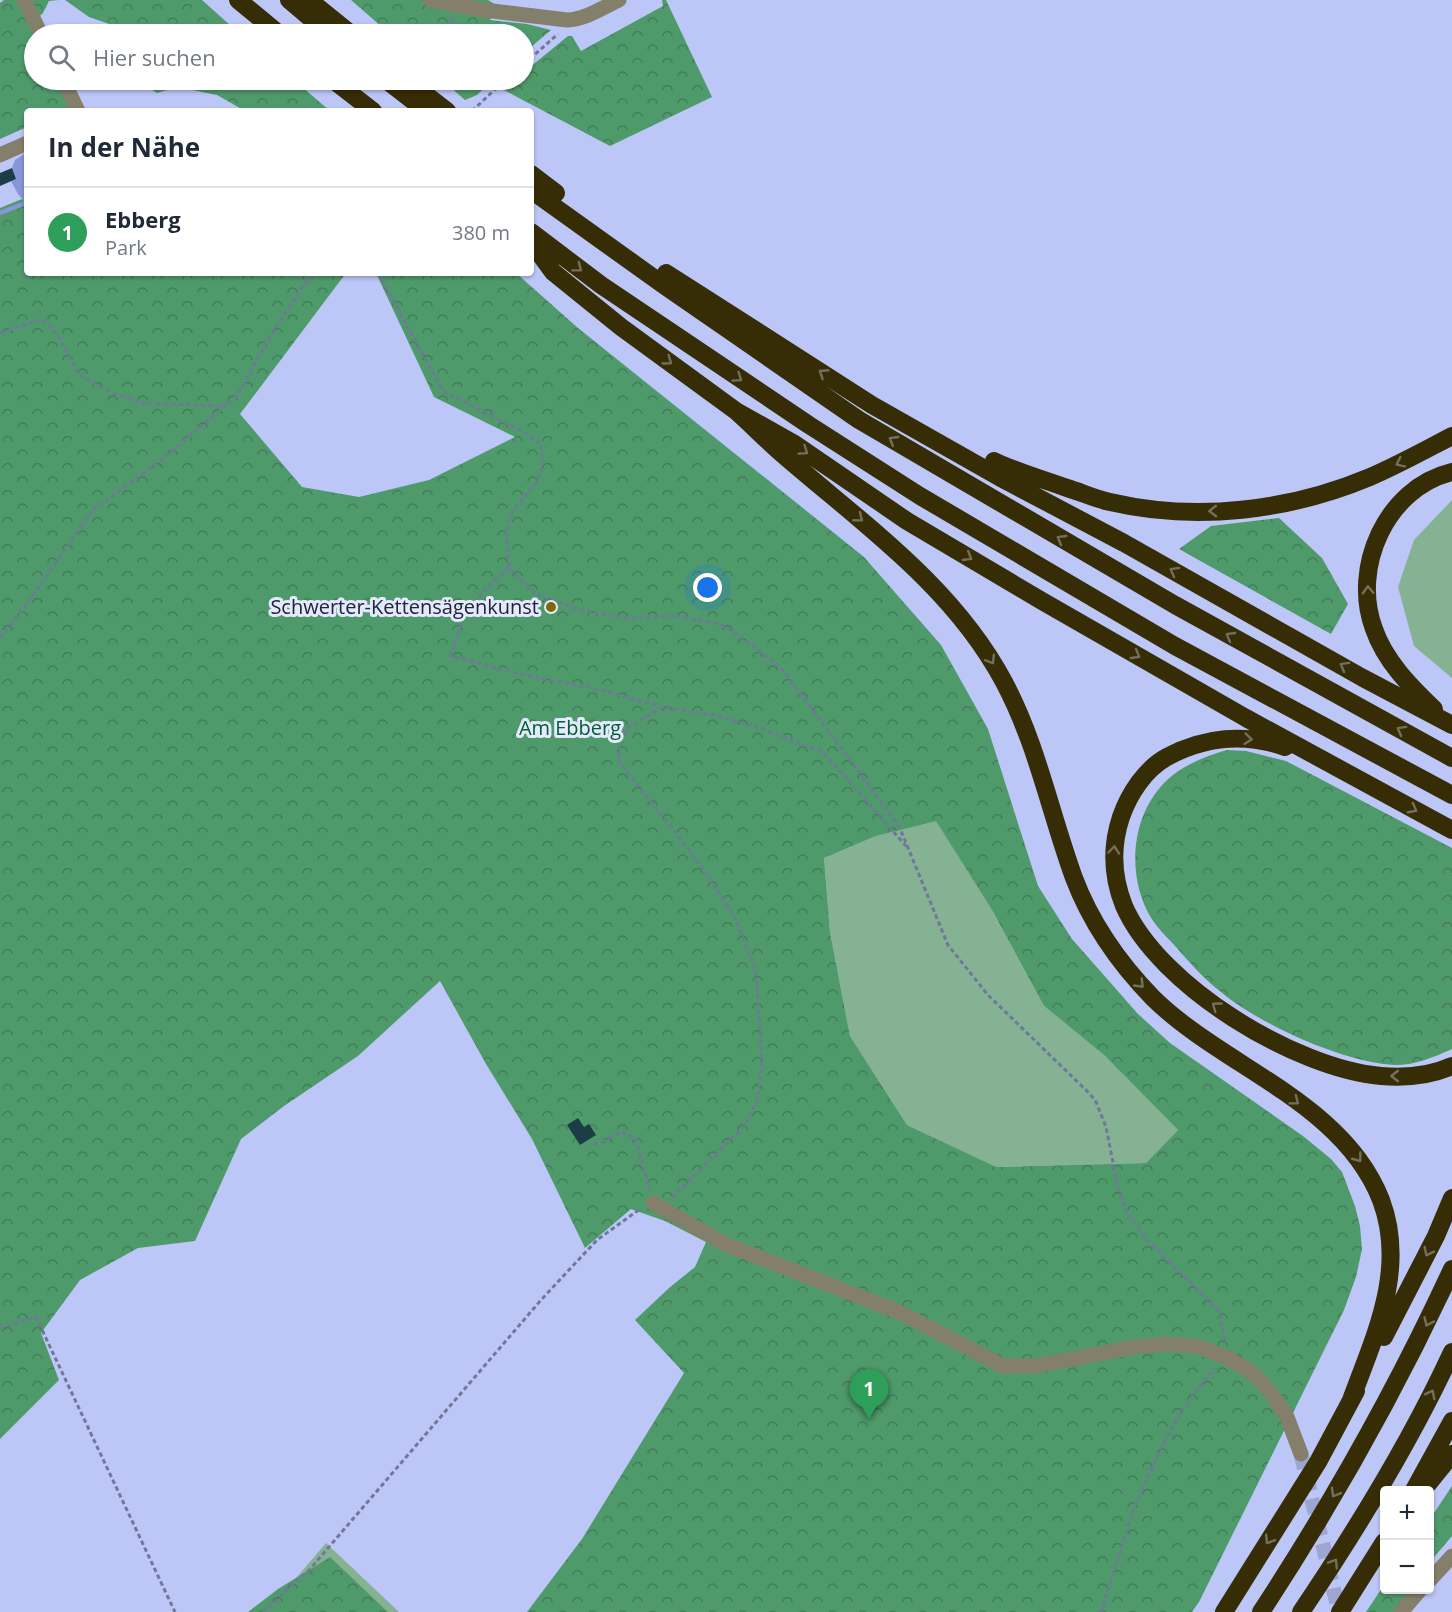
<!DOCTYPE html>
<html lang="de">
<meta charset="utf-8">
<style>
:root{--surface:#fff;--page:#f2f2f3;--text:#1f2937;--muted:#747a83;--line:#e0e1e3;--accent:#0b8043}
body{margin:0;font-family:"Open Sans",sans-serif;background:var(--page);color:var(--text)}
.controls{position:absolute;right:18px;bottom:18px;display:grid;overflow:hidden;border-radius:6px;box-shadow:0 2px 4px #0004}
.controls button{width:54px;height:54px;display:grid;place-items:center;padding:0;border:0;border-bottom:2px solid var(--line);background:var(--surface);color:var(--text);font:30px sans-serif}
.you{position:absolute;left:708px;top:588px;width:21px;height:21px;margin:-15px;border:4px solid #fff;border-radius:50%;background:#1a73e8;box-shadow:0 0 0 9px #1a73e833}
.badge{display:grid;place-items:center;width:39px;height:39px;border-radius:50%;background:var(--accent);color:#fff;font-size:20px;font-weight:700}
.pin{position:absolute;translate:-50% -50px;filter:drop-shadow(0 2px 3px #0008)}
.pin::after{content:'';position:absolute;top:32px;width:21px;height:18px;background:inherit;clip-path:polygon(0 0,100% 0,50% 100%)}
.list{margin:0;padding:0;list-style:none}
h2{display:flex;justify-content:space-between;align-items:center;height:78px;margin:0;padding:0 24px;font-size:26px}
h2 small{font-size:20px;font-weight:400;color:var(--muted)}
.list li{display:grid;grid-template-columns:39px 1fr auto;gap:18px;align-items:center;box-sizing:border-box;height:90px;padding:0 24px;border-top:2px solid var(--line)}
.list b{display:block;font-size:22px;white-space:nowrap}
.list p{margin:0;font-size:20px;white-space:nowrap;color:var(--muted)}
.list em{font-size:20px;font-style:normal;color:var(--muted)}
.icon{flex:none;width:33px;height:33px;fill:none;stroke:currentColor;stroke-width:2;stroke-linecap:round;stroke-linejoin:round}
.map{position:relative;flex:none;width:1452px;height:1612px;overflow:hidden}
.search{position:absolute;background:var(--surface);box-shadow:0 2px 4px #0004;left:24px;top:24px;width:510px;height:66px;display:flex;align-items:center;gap:15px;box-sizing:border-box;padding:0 21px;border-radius:33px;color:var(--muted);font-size:22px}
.panel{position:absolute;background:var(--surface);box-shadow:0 2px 4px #0004;left:24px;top:108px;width:510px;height:168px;border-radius:6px}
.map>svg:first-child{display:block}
.green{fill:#84b293}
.forest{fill:url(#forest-crowns);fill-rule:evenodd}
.water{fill:#8895da}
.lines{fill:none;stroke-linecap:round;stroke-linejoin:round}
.stream{stroke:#8895da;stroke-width:4.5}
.building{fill:#1c3d45}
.minor-tunnel{stroke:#9da6d1;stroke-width:15;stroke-dasharray:15 8;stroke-linecap:butt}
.path{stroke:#70789a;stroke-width:3;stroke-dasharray:4.5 3;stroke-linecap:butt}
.minor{stroke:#847f6a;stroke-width:15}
.highway{stroke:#362d06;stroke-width:18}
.oneway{stroke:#736f5d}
.poi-dot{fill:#7f6a01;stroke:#e4e9fe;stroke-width:2}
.labels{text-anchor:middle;stroke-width:6;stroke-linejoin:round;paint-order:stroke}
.poi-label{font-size:20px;fill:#202436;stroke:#e4e9fe;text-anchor:end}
.park-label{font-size:20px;fill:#005e33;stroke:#e4e9fe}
</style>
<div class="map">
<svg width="1452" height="1612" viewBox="0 0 1452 1612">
<defs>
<pattern id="forest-crowns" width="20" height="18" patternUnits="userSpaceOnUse" patternTransform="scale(1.5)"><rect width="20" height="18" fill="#4f9a6b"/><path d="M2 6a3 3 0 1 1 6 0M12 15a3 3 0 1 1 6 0" fill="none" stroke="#417d59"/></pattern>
</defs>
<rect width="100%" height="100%" fill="#bcc7f8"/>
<path class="green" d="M1452 500V678L1414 646 1398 587 1414 540Z
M936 820 992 910 1044 1006 1104 1055 1178 1130 1146 1163 995 1167 907 1125 850 1036 830 932 824 858 876 836Z
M326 1543 399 1612H267Z"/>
<path class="forest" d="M4 0H59L49 1 43 13 31 24 34 34V80H56L70 109 64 111H27V127L0 139V3Z
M65 0H202L240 34H138L89 17Z
M351 0H488L498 6 490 20 527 24 551 30 524 53V34H390Z
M662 0H666L712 97 610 146 502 89 513 80H524V72L568 36H572L581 51 663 6Z
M139 80H294L330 111H245L217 95 177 87 157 93 140 82Z
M442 80H493L477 95 465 100Z
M22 199 27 204V273H346L240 414 302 487 359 497 429 480 515 437 434 397 376 273H516L578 328 864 557 941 645 988 729 1038 886 1072 939 1138 1014 1170 1043 1303 1136 1331 1159 1342 1172 1355 1206 1360 1226 1362 1249 1356 1277 1344 1310 1199 1602 1192 1612H527L582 1539 684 1373 635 1320 669 1288 695 1267 706 1242 665 1221 631 1209 585 1248 532 1139 486 1064 440 981 358 1056 284 1106 241 1139 195 1241 138 1248 80 1280 41 1333 59 1380 0 1439V208ZM936 821 992 910 1044 1006 1104 1055 1178 1130 1146 1163 996 1167 907 1125 850 1036 830 932 824 858 876 836Z
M1279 518 1322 558 1348 604 1331 634 1179 549 1211 526Z
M1227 750 1246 751 1286 761 1452 848V1049C1434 1057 1416 1065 1395 1065 1345 1063 1259 1024 1221 992 1204 979 1190 963 1176 947 1167 937 1156 927 1150 916 1122 867 1134 795 1185 767 1198 759 1213 754 1227 750Z
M1452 1486V1536L1430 1562V1519Z
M330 1557 388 1612H248L278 1589Z
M1384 1585V1590H1410L1394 1612H1366Z"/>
<path class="water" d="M27 152V204L18 194 11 181 16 179 12 168 15 160Z"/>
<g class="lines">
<path class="stream" d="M0 213 26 203"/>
</g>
<path class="building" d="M12 168 16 179 0 186V173Z
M578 1118 584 1127 589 1124 596 1135 580 1145 567 1125Z"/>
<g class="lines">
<path class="minor-tunnel" d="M1301 1454 1339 1612"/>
<path class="path" d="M451 19 466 34
M524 64 558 34
M472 111 505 80
M378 273 443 391 521 431 540 443 543 466 536 483 512 512 506 534 509 568 536 594 580 610 624 618 675 616 719 624 736 633 783 670 899 826 948 945 988 995 1090 1094 1096 1102 1106 1127 1118 1188 1126 1211 1147 1240 1219 1311 1225 1343
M0 333 39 320 48 322 60 339 79 375 114 394 144 403 224 406
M509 568 493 581 464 614 451 656 520 674 597 689 663 707 718 716 761 728 824 753 906 846
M0 637 23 609 93 510 161 460 237 396 267 341 304 285 315 273
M663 707 629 727 620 740 618 760 700 864 735 917 756 971 762 1064 757 1101 745 1125 672 1198
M594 1144 623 1132 636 1139 650 1191
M0 1328 36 1317 175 1612
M263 1612 310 1569 541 1300 597 1240 640 1209
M1101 1612 1135 1505 1163 1444 1185 1406 1208 1376 1216 1368"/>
<path class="minor" d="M24 0 41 34
M430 0 476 9 567 20C586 19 602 8 619 0
M63 80 78 111
M0 155 27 143
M653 1203 725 1244 899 1312 1003 1366H1036L1134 1347 1166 1344 1196 1346 1228 1358 1251 1372 1269 1390 1287 1417 1301 1454
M1430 1580 1452 1556
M1401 1612 1420 1590"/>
<path class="highway" d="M238 0 279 34
M289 0 329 34
M309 0 351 34
M333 80 373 111
M386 80 426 111
M407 80 447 111
M531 174 556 193
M531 190 665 286 859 420 1175 605 1452 758
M531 232 601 285 809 425 920 496 1175 646 1452 795
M531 242 553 272 621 327 736 411 793 443 907 521 1042 601 1246 718 1452 830
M666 273 872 405 999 477 1124 543 1363 678 1452 725
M736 411C753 426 769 443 787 458 866 526 954 588 1004 682 1037 744 1050 812 1074 878 1091 923 1119 963 1153 998 1223 1067 1343 1102 1381 1200 1407 1269 1375 1335 1351 1400
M994 461C1017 472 1042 479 1067 488 1081 492 1095 499 1110 502 1196 522 1289 511 1370 477 1398 465 1425 450 1452 436
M1434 709C1410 686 1385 661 1374 629 1351 568 1386 488 1452 472
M1285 747C1245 733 1204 737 1167 757 1145 769 1129 794 1121 817 1111 847 1112 876 1124 906 1159 986 1296 1069 1381 1076 1405 1078 1430 1076 1452 1066
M1384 1337 1436 1236 1452 1198
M1424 1489 1452 1454
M1414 1490 1452 1421
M1224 1612 1318 1462 1356 1391
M1261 1612C1333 1502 1397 1388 1452 1269
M1301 1612C1357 1529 1410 1443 1452 1352
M1340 1612 1384 1542"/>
</g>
<defs><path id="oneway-chevron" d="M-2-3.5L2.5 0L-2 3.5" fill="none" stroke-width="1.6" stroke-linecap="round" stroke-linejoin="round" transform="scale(1.5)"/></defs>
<g class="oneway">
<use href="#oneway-chevron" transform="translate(578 268) rotate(37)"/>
<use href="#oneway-chevron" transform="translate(668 361) rotate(36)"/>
<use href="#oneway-chevron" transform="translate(823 373) rotate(-147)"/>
<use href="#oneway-chevron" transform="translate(738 378) rotate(34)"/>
<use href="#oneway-chevron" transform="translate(893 440) rotate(-149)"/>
<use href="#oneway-chevron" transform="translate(804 451) rotate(34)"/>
<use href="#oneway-chevron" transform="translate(1400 463) rotate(154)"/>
<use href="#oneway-chevron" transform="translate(1213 511) rotate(179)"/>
<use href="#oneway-chevron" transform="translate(859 518) rotate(39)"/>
<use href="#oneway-chevron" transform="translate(1061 539) rotate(-150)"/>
<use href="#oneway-chevron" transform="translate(968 557) rotate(31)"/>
<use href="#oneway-chevron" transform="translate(1174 571) rotate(-151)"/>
<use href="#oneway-chevron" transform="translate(1368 590) rotate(-92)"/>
<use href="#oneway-chevron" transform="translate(1230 636) rotate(-150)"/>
<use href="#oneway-chevron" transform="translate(1136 655) rotate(30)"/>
<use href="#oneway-chevron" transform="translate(991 660) rotate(58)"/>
<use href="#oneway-chevron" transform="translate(1344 666) rotate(-151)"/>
<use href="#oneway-chevron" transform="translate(1401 730) rotate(-151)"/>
<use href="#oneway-chevron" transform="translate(1248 739) rotate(6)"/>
<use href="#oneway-chevron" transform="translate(1413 809) rotate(28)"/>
<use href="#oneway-chevron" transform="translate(1114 850) rotate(-85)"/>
<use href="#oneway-chevron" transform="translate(1140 984) rotate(46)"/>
<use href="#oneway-chevron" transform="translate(1216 1006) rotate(-144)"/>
<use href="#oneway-chevron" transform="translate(1395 1076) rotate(-180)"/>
<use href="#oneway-chevron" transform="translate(1295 1101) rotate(37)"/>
<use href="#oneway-chevron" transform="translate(1358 1158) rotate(53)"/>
<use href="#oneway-chevron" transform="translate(1428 1252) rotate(117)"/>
<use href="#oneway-chevron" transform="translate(1428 1322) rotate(115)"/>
<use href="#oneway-chevron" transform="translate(1431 1394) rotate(-63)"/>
<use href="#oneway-chevron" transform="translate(1335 1493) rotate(120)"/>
<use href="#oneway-chevron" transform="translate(1269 1540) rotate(122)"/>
<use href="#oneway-chevron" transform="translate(1334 1563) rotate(-57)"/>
</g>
<circle class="poi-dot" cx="551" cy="607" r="6"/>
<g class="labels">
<g class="poi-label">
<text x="539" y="614">Schwerter-Kettensägenkunst</text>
</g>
<g class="park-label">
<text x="570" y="735">Am Ebberg</text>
</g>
</g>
</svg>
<div class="controls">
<button>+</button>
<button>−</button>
</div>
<div class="you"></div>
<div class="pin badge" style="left:869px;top:1419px;background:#2e9e5b">1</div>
<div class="search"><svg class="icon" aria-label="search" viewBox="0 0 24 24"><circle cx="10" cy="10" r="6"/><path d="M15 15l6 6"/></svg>Hier suchen</div>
<section class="panel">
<h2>In der Nähe<small></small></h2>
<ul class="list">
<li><span class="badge" style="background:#2e9e5b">1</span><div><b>Ebberg</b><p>Park</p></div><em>380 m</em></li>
</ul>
</section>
</div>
